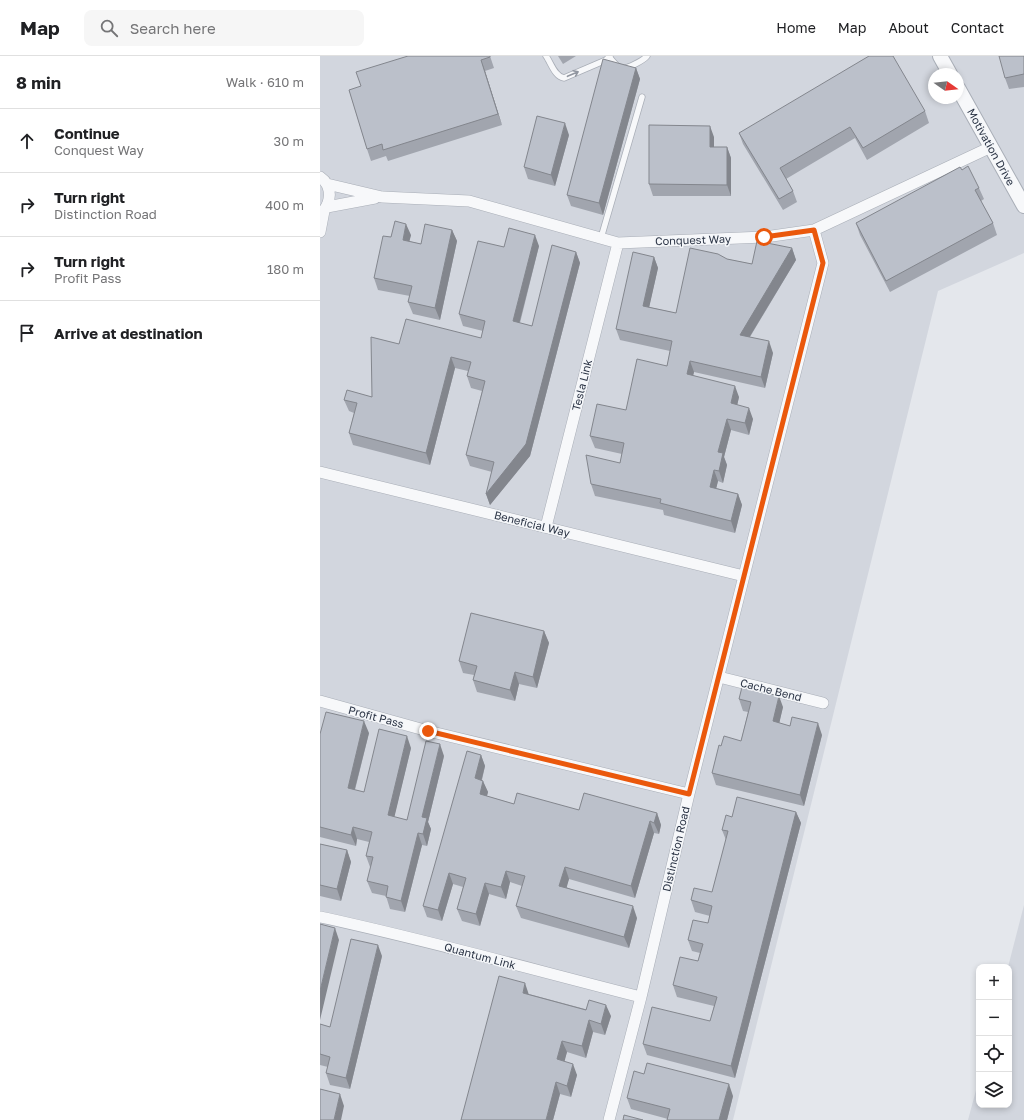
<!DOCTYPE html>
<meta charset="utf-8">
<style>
:root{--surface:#fff;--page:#f6f6f6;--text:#202124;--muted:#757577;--line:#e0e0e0}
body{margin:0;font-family:"Golos Text",sans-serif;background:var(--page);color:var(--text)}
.controls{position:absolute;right:12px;bottom:12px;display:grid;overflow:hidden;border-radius:8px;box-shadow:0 2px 6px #0003}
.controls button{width:36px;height:36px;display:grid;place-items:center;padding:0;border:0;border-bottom:1px solid var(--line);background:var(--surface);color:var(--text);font:20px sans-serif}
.compass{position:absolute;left:608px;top:12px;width:36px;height:36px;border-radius:50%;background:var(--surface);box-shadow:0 2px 6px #0003;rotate:104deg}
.stop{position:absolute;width:12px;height:12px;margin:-9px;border:3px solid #ea580c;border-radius:50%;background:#fff}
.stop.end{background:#ea580c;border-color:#fff;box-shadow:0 1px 4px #0008}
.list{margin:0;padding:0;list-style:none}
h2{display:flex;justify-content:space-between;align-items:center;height:52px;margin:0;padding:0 16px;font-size:17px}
h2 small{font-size:13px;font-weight:400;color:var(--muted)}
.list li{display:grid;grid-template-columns:26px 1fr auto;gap:12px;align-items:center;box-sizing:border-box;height:64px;padding:0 16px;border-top:1px solid var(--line)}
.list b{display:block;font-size:15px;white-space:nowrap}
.list p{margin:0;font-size:13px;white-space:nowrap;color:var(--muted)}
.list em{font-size:13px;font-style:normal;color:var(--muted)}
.icon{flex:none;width:22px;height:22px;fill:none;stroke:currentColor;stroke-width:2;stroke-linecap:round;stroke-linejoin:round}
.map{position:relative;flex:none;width:704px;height:1064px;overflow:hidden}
header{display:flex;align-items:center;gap:24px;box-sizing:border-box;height:56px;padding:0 20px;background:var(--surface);border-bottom:1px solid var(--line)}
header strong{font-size:19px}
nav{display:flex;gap:22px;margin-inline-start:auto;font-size:14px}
.search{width:280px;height:36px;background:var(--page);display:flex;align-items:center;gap:10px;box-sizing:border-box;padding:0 14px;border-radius:8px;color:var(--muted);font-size:15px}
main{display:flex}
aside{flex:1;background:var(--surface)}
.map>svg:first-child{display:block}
.built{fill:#d2d6de;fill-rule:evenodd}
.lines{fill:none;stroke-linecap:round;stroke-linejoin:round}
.service-casing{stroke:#a9aeb7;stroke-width:7}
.minor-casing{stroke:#a9aeb7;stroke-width:12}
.tertiary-casing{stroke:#a9aeb7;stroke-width:16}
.service{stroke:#f7f8fa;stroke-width:5.5}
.minor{stroke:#f7f8fa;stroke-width:11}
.tertiary{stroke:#f7f8fa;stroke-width:14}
.wall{fill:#a1a5ae}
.shaded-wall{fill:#83868d}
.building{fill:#bbc0ca;stroke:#83868d}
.oneway{stroke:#9196a0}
.route{stroke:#ea580c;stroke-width:5}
.labels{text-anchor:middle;stroke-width:3;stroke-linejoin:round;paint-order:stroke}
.street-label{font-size:11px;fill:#2b3445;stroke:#f4f6f9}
</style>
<header>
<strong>Map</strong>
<div class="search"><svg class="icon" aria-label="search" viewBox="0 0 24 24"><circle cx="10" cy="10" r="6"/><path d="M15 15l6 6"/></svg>Search here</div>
<nav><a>Home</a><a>Map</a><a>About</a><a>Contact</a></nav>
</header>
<main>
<aside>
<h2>8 min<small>Walk · 610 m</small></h2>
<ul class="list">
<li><svg class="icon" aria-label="ahead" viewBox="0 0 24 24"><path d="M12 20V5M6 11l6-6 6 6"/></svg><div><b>Continue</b><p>Conquest Way</p></div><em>30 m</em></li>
<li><svg class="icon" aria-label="right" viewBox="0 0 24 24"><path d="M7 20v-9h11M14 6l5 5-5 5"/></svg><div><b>Turn right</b><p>Distinction Road</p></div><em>400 m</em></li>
<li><svg class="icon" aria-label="right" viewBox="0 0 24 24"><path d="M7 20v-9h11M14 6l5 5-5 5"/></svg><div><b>Turn right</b><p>Profit Pass</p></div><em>180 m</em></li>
<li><svg class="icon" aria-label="arrive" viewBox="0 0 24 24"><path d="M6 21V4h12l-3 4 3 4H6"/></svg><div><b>Arrive at destination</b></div></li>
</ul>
</aside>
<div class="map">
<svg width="704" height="1064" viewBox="0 0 704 1064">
<rect width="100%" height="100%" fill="#e4e7ec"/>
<path class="built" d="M0 0H704V197L618 235 413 1064H0ZM614 18H638V42H614Z
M704 849V1064H648L659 1023V1049H689V911H688Z"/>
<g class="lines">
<defs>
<path id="service" d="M226 0C231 7 235 21 244 22L286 4 290 0
M289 1C293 5 297 11 301 12 306 14 324 4 327 0
M281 182 322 41"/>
<path id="minor" d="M0 121C13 130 12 148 0 158
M7 128 62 141 149 145 298 187 445 181 494 174 671 91
M7 151 55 142
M0 176 4 155
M0 416 424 520
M226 471 298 187
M399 621 503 647
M0 645 108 675 369 738
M0 861C108 884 214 914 321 941
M289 1064 321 941 369 738 503 207 494 174"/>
<path id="tertiary" d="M620 0 630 18
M638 32 704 150"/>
</defs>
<use href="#service" class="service-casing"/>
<use href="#minor" class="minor-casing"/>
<use href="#tertiary" class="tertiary-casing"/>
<use href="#service" class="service"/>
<use href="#minor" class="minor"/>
<use href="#tertiary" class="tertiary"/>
</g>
<path class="wall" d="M170 0 174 12 165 15 182 69 68 105 66 100 51 105 47 93 29 34Z
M238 0H256L243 8Z
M704 0V31L689 33 685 22Z
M316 12 320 23 283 159 251 150 247 139Z
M605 55 609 67 547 104 535 82 466 123 473 135 477 146 463 154 423 88 419 77Z
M249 79 235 130 208 123 204 111Z
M394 81V91H407L411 102V140H333L329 128Z
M642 114 659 132 664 143 661 145 673 167 677 179 570 236 540 179 536 167Z
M132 174 137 185 120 264 93 258 88 246 90 240 58 234 54 222 71 181 91 179 89 185 101 188Z
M219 190 200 267 212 270 256 196 260 207 210 400 170 449 166 438 172 416 150 410 146 399 162 335 151 332 147 320 148 315 135 312 110 409 33 389 29 377 34 357 29 355 24 344 52 341 79 288 161 282 163 275 143 270 139 258 184 191Z
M472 192 476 204 430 281 453 297 445 332 374 316 373 319 419 341 417 349 433 363 429 379 411 374 404 401 407 409 403 427 398 425 396 432 418 438 422 449 415 477 344 459 343 454 275 440 271 428 300 407 302 398 275 392 270 380 306 354 347 310 350 295 300 284 296 273 334 201 338 212 329 251 356 257 407 203 432 208Z
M224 575 229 587 217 632 199 628 195 645 157 636 153 624 154 619 143 617 139 605Z
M419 643 463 651 459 667 502 679 484 750 396 729 392 717 401 690 421 685 428 656 423 655Z
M49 677 35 734 44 736 91 692 74 761 87 764 124 700 108 766 111 773 107 790 102 789 85 856 70 853 66 840 52 837 47 825 51 811H50L46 800 49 786 37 783 36 790 0 781V678Z
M161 699 165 710 162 724 168 736 167 740 194 748 259 754 337 757 341 769 339 778 334 777 315 842 249 823 246 831 317 862 309 892 201 862 196 850 202 830 190 826 186 843 169 838 160 870 142 865 137 853 143 831 133 828 122 865 107 861 103 850Z
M476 756 481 767 415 1022 327 999 323 988 390 965 394 950 357 941 353 929 378 905 380 897 372 895 368 884 388 867 390 860 375 856 371 844 392 836 406 784 402 774 412 761Z
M0 788 27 794 31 806 21 845 0 840Z
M62 900 30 1033 10 1029 6 1017 8 1011 0 1009V968L10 971Z
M209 938 291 960 285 979 273 976 266 1002 247 996 244 1005 257 1019 251 1041 240 1038 233 1064Z
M413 1040 407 1064H347L348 1063 311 1053 307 1042Z"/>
<path class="shaded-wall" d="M161 4 165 15 182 69 178 58Z
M316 12 320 23 283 159 279 147Z
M245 67 249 79 235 130 231 119Z
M390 70 394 81V102L390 91Z
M407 91 411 102V140L407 129Z
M86 168 91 179 87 195 83 184Z
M132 174 137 185 120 264 115 252Z
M215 179 219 190 197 276 193 265Z
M472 192 476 204 424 290 420 279Z
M256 196 260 207 210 400 170 449 166 438Z
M334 201 338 212 327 261 323 250Z
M449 285 453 297 445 332 441 321Z
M131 301 135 312 110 409 106 397Z
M370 305 374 316 371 329 367 318Z
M415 330 419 341 415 359 411 347Z
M429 352 433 363 429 379 425 367Z
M407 363 411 374 404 401 407 409 403 427 399 415 398 396Z
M394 414 398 425 394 442 390 431Z
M418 438 422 449 415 477 411 465Z
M224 575 229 587 217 632 213 621Z
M195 616 199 628 195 645 190 634Z
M459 640 463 651 457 677 453 665Z
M44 665 49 677 32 744 28 732Z
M498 667 502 679 484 750 480 739Z
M87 680 91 692 72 771 68 759Z
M120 688 124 700 108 766 111 773 107 790 103 778 102 761Z
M161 699 165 710 159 734 155 722Z
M163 725 168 736 164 750 160 738Z
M476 756 481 767 415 1022 411 1010Z
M337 757 341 769 339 778 334 767Z
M330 765 334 777 315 842 311 830Z
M33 771 37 783 36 790 31 779Z
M98 777 102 789 85 856 81 845Z
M27 794 31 806 21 845 17 833Z
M245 811 249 823 244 841 239 830Z
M186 815 190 826 186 843 181 831Z
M129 817 133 828 122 865 118 854Z
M165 827 169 838 160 870 156 858Z
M313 850 317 862 309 892 304 881Z
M15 872 19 884 0 964V935Z
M58 889 62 900 30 1033 26 1022Z
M205 927 209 939 203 937Z
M286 949 291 960 285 979 281 968Z
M269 964 273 976 266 1002 262 990Z
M242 985 247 996 242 1015 237 1003Z
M253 1008 257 1019 251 1041 247 1030Z
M236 1026 240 1038 233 1064H226Z
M409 1028 413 1040 407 1064H399Z
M20 1038 24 1050 21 1064H14Z"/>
<path class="building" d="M88 0H170V1L161 4 178 58 63 94 62 88 47 93 29 34 41 30 36 16Z
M549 0H573L605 55 543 92 530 71 460 112 473 135 459 143 419 77Z
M679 0H704V18L685 22Z
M283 3 316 12 279 147 247 139Z
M217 60 245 67 231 119 204 111Z
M329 69 390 70V91H407V129L329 128Z
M648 110 659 132 655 134 673 167 566 225 536 167 640 111 642 114Z
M75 165 86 168 83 184 101 188 105 168 132 174 115 252 88 246 92 230 54 222 63 180 71 181Z
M189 172 215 179 193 265 212 270 232 189 256 196 206 388 166 438 174 406 146 399 165 325 147 320 151 306 131 301 106 397 29 377 37 347 24 344 27 334 52 341 51 281 79 288 86 263 161 282 165 265 139 258 158 185 184 191Z
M437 185 472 192 420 279 449 285 441 321 370 305 367 318 415 330 411 347 429 352 425 367 407 363 398 396 403 397 399 415 394 414 390 431 418 438 411 465 340 447 341 443 271 428 266 399 300 407 304 387 270 380 277 348 306 354 317 303 347 310 352 285 296 273 313 196 334 201 323 250 356 257 370 192 398 198 407 203 432 208Z
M151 557 224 575 213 621 195 616 190 634 153 624 157 610 139 605Z
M422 631 459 640 453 665 470 670 472 661 498 667 480 739 392 717 399 689 401 690 404 680 421 685 431 646 419 643Z
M6 656 44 665 28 732 44 736 59 673 87 680 68 759 87 764 106 685 120 688 102 761 107 762 103 778 98 777 81 845 66 841 68 830 47 825 53 801 46 800 52 776 33 771 31 779 0 771V678Z
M147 695 161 699 155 722 163 725 160 738 194 748 197 737 259 754 264 737 337 757 334 767 330 765 311 830 245 811 239 830 313 850 304 881 196 850 205 820 186 815 181 831 165 827 156 858 137 853 146 822 129 817 118 854 103 850Z
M417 741 476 756 411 1010 323 988 332 951 390 965 397 941 353 929 360 901 378 905 383 888 368 884 373 864 388 867 392 850 371 844 374 832 392 836 408 775 402 774 406 759 412 761Z
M0 788 27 794 17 833 0 829Z
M0 868 15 872 0 935Z
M31 883 58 889 26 1022 6 1017 10 1001 0 998V968L10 971Z
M179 920 205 927 203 937 266 954 269 944 286 949 281 968 269 964 262 990 242 985 237 1003 253 1008 247 1030 236 1026 226 1064H141Z
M327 1007 409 1028 399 1064H347L350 1053 307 1042 314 1015 324 1018Z
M0 1033 20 1038 14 1064H0Z
M304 1059 323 1064H303Z"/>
<defs><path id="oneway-shaft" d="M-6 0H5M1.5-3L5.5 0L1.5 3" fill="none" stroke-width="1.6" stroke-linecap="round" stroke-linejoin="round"/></defs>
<use class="oneway" href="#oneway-shaft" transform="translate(253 18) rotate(-23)"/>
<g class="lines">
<path class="route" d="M108 675 369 738 503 207 494 174 444 181"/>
</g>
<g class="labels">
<g class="street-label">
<text transform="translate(671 91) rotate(61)" y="4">Motivation Drive</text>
<text transform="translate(373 184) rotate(-2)" y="4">Conquest Way</text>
<text transform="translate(262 329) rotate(-76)" y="4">Tesla Link</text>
<text transform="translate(212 468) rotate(14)" y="4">Beneficial Way</text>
<text transform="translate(451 634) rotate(14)" y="4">Cache Bend</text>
<text transform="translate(56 661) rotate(15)" y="4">Profit Pass</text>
<text transform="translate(356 793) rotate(-77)" y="4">Distinction Road</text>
<text transform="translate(160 900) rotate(15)" y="4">Quantum Link</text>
</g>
</g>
</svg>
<div class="controls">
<button>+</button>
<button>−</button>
<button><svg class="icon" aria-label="locate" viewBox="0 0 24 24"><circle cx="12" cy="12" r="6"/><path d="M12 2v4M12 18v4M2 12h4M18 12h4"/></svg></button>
<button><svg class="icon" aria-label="layers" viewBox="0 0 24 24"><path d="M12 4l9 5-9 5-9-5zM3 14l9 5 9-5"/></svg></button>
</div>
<svg class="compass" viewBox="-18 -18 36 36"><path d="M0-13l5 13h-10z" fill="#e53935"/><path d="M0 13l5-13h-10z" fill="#757577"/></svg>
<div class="stop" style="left:444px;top:181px"></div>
<div class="stop end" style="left:108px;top:675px"></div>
</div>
</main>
